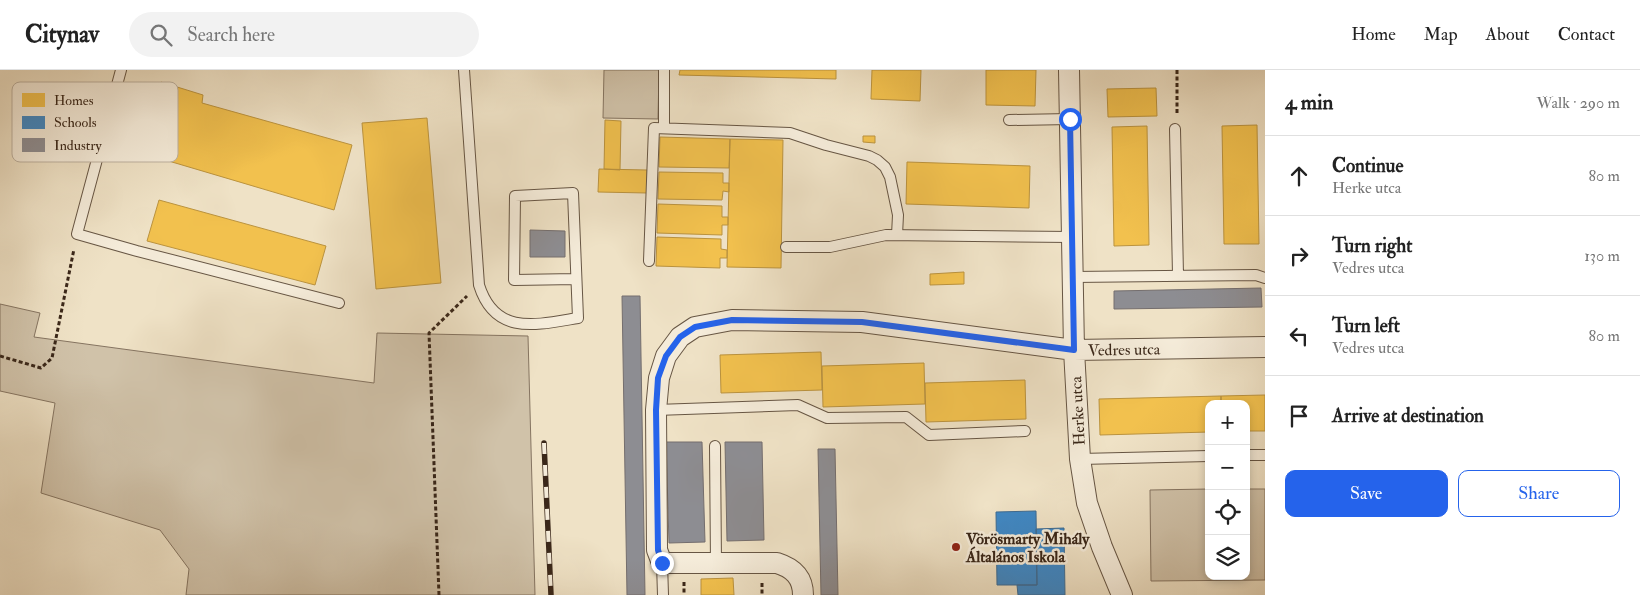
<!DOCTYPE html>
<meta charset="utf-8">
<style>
:root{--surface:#fff;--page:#f2f2f2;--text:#222;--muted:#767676;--line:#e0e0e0;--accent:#2563eb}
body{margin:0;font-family:"IM FELL Double Pica",serif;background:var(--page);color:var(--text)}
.controls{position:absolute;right:15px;bottom:15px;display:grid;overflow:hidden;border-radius:10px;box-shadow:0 2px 8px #0003}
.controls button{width:45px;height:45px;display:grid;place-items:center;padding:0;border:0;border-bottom:1px solid var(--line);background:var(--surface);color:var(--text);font:25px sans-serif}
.stop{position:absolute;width:15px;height:15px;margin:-11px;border:4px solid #2563eb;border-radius:50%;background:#fff}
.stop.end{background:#2563eb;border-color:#fff;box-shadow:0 1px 5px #0008}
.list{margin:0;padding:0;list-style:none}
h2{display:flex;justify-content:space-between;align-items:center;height:65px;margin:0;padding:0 20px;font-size:21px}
h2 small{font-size:16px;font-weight:400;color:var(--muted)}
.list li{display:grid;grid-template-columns:32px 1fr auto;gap:15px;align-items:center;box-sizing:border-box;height:80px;padding:0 20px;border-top:1px solid var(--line)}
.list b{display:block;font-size:19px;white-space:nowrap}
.list p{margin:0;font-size:16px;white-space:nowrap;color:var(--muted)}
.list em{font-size:16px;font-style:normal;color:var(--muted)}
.actions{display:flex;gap:10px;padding:15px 20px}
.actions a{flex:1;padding:11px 0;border:1px solid var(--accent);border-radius:10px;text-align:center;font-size:18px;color:var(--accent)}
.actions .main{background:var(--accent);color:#fff}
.icon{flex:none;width:28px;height:28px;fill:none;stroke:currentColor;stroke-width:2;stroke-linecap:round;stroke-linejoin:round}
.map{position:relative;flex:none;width:1265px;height:525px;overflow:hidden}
header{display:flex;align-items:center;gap:30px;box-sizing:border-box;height:70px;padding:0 25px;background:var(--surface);border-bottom:1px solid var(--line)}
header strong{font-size:24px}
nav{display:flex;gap:28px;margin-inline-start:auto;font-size:18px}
.search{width:350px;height:45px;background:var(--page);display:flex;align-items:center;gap:12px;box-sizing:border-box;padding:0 18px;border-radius:28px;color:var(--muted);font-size:19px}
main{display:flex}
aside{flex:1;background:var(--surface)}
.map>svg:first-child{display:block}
.green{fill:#d0c2a9;stroke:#857461}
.homes{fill:#f2c14e;stroke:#bb933e}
.schools{fill:#3f88c5;stroke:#3e6b91}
.industry{fill:#8d8d92;stroke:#746e6e}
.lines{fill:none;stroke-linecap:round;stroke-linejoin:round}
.service-casing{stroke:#675644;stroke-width:12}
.minor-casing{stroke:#675644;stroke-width:22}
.path{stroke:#3a2719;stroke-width:3;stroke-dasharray:4 2.5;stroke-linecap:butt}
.service{stroke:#f5ecda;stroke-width:10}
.minor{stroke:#f5ecda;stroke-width:20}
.rail-casing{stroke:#3a2719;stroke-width:5.5}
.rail{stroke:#f5ecda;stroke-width:4;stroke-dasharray:11;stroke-linecap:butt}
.route{stroke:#2563eb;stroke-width:6}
.poi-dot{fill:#8f2418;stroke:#f5ecda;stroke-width:2}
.labels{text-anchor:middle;stroke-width:5;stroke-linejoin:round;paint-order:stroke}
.street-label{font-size:16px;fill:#3a2719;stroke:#f5ecda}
.poi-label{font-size:16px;font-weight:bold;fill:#3a2719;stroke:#f5ecda;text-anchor:start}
.key{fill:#f5ecda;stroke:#bdb1a0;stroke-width:1}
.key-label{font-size:14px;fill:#3a2719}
</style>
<header>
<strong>Citynav</strong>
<div class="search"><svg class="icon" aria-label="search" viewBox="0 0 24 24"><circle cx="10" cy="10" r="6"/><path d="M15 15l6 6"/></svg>Search here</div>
<nav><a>Home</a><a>Map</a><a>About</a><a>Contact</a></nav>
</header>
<main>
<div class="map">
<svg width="1265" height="525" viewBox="0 0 1265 525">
<rect width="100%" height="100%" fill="#efe2c6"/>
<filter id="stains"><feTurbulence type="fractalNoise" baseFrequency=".004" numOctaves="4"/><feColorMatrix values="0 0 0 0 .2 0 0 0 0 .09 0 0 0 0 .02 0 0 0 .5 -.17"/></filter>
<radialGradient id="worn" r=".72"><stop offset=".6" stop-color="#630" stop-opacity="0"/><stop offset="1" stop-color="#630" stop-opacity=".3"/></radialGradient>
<path class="green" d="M604 0H659L658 49 603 48Z
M0 234 40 243 34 267 374 313 377 263 528 266 535 525H186L189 499 160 460 41 423 55 333 0 321Z
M1209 419V506H1246V419H1265V510L1151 511 1150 420Z"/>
<path class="homes" d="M680 0H836V9L679 5Z
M872 0H921L920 31 871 29Z
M986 0H1036L1035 36 986 35Z
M161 12 203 25 202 33 352 75 334 140 145 84Z
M1156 18 1157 46 1108 47 1107 19Z
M427 48 441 213 376 219 362 53Z
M605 50 621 51 620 100 604 99Z
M1257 55 1259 174H1224L1222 56Z
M1147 56 1149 175 1114 176 1112 57Z
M863 66H875V73L863 72Z
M660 67 730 69 729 98 659 97Z
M730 69 783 70 781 198 727 197Z
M907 92 1030 96 1029 138 906 134Z
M599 99 647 100V123L598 122Z
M659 102 723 103V113H729V122L723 121 722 130 658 129Z
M159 130 326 176 315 215 147 171Z
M658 134 722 136V147H728V155H722V165L657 163Z
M657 167 721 169V179L727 180V188H720V198L656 196Z
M964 202V214L930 215V204Z
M821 282 822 320 721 323 720 285Z
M924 293 925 334 823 337 822 296Z
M1025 310 1026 349 926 352 925 313Z
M1265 325V361H1246V334H1221V326Z
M1221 326V334H1209V362L1100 365 1099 329Z
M733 508 734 525H701V509Z"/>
<path class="schools" d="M1036 441 1037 515H997L996 442Z
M1064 458 1065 525H1018L1017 515H1037L1036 459Z"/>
<path class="industry" d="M530 160 565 161V187H530Z
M1261 218 1262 237 1114 239V221Z
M622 226H640L645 525H627Z
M666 372H702L705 472 669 473Z
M725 372H762L764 470 727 471Z
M818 379H835L838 525H821Z"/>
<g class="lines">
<defs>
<path id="service" d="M121 0 77 164 137 181 339 233
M464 0 479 215C495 266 536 255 578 248L573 123 515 126 514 210 576 209
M1009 50 1070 49
M664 58V0
M1175 59 1178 205
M786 177H830L886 165 1072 167
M649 191 654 58 790 63 826 75 869 86 877 90 885 97 890 107 898 145 897 165
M1073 207 1256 205 1265 208
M656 340 798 335 827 348 906 347 929 365 1025 361
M715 376 716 494
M1246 385H1265
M1080 389 1209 386
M662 493 663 525"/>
<path id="minor" d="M1069 0 1074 280 1080 389 1087 433 1102 477 1122 525
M803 525C803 507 793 498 777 493H662L657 480 656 340 659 308 666 286 680 267 695 257 732 250 862 252 1074 280 1265 277"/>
</defs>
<use href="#service" class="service-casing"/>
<use href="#minor" class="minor-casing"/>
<path class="path" d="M1177 0V44
M0 286 41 298 52 288 74 179
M684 512V525
M762 513V525
M439 525 429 263 467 226"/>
<use href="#service" class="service"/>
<use href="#minor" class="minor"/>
<defs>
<path id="rail" d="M544 373 551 525"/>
</defs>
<use href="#rail" class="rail-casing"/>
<use href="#rail" class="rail"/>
</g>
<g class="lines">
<path class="route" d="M662 493 658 480 656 340 658 308 666 286 680 267 695 257 732 250 862 252 1074 280 1070 49"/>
</g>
<circle class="poi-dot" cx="956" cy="477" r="5"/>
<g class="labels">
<g class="street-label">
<text transform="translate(1124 279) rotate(-1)" y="6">Vedres utca</text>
<text transform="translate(1077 341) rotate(-93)" y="6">Herke utca</text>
</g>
<g class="poi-label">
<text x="966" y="474">Vörösmarty Mihály<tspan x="966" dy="18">Általános Iskola</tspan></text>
</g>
</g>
<rect x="12" y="12" width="166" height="80" rx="8" class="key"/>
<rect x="22" y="23" width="23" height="14" fill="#f2c14e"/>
<rect x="22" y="46" width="23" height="13" fill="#3f88c5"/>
<rect x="22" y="68" width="23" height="14" fill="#8d8d92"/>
<g class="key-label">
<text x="54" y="35">Homes</text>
<text x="54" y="57">Schools</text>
<text x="54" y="80">Industry</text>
</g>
<rect width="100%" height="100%" filter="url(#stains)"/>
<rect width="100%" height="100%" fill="url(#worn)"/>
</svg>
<div class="controls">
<button>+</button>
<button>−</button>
<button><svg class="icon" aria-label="locate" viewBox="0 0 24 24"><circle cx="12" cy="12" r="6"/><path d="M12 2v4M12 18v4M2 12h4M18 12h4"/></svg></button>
<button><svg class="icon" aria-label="layers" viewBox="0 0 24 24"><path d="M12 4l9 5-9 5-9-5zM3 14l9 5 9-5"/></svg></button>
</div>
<div class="stop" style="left:1070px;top:49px"></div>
<div class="stop end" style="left:662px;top:493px"></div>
</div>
<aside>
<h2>4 min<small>Walk · 290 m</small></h2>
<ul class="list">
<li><svg class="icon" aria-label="ahead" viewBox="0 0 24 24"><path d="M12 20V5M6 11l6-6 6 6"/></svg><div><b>Continue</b><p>Herke utca</p></div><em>80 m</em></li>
<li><svg class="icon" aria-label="right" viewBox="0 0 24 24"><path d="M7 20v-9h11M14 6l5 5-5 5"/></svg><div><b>Turn right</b><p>Vedres utca</p></div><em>130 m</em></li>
<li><svg class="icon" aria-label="left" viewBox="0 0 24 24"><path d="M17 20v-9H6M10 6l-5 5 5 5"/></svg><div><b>Turn left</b><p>Vedres utca</p></div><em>80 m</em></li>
<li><svg class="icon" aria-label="arrive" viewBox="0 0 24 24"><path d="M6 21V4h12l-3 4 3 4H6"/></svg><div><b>Arrive at destination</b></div></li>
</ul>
<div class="actions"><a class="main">Save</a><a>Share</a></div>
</aside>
</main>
